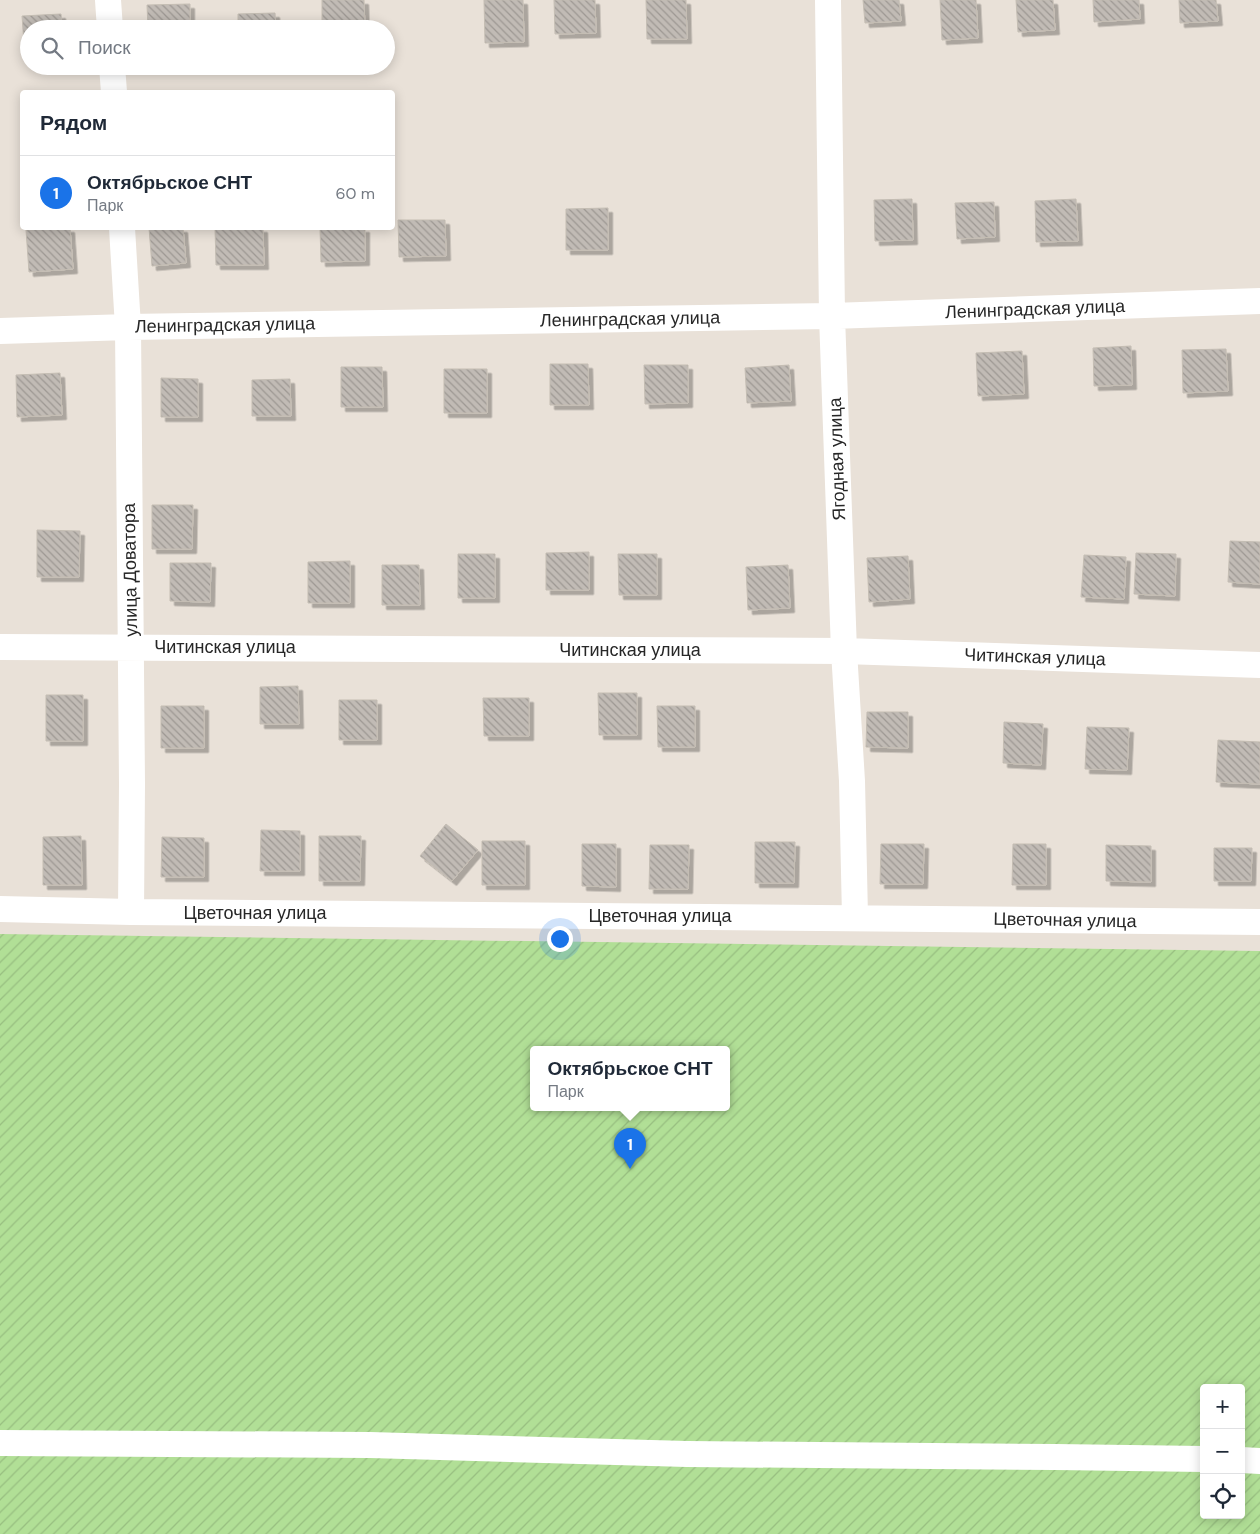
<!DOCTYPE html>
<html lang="ru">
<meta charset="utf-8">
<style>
:root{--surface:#fff;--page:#f6f6f7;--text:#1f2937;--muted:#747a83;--line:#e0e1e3;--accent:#1a73e8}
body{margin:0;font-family:"DM Sans",sans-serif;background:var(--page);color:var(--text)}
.controls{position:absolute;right:15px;bottom:15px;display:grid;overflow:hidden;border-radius:5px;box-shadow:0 2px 12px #0003}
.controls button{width:45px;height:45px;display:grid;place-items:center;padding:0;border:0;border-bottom:1px solid var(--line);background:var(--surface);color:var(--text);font:25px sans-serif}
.you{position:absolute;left:559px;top:938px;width:18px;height:18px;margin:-12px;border:4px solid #fff;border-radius:50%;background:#1a73e8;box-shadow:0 0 0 8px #1a73e833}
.badge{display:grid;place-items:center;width:32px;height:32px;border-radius:50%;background:var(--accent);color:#fff;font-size:16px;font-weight:700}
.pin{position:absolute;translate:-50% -41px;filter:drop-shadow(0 1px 2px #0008)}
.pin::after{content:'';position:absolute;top:26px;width:18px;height:15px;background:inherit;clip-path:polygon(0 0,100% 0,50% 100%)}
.popup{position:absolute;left:530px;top:1046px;width:200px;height:65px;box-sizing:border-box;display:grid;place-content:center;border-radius:5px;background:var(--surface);filter:drop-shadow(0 1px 4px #0005);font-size:16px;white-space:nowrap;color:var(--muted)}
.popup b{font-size:19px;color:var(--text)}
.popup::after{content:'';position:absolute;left:50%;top:100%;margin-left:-10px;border:10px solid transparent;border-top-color:var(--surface)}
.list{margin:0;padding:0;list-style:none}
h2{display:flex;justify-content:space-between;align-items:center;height:65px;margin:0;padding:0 20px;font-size:21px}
h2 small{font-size:16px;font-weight:400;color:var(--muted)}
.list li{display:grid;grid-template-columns:32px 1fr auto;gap:15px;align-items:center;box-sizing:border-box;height:75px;padding:0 20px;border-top:1px solid var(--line)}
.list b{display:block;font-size:19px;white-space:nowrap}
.list p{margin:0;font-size:16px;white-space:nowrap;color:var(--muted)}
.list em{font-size:16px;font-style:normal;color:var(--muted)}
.icon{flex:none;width:28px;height:28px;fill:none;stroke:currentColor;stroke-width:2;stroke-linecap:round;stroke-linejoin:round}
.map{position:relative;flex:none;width:1260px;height:1534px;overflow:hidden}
.search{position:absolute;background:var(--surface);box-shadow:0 2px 12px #0003;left:20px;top:20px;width:375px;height:55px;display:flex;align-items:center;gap:12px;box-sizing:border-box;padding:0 18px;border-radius:28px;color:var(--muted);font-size:19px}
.panel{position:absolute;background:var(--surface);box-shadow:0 2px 12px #0003;left:20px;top:90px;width:375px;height:140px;border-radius:5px}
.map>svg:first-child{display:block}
.garden{fill:url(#garden-furrows);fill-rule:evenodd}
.building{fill:url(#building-back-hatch);stroke:#c4bdb3;filter:url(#shadow)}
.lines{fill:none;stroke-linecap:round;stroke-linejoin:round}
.street{stroke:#fff;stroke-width:26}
.labels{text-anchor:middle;stroke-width:4;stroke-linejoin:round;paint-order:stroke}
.street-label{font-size:18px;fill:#272727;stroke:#fff}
</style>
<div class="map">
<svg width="1260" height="1534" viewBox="0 0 1260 1534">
<defs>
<pattern id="garden-furrows" width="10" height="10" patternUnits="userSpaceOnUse" patternTransform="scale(1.25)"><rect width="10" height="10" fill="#b1df96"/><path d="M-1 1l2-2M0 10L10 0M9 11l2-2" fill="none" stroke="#98bf81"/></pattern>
<pattern id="building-back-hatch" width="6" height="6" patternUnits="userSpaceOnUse" patternTransform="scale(1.25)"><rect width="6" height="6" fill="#c1bbb5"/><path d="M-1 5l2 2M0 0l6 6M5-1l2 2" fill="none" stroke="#9d9893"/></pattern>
<filter id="shadow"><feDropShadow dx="4.5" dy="4.5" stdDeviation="0" flood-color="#0004"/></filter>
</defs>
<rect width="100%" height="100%" fill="#e9e1d8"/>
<path class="garden" d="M0 934 1260 951V1534H0ZM534 1050H726V1108H534ZM1204 1388H1241V1515H1204Z"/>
<path class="building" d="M322 0H364L365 29H322Z
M484 0H523L524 42 485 43Z
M554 0H595L596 33 555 34Z
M646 0H686L687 39H647Z
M863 0H899L901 21 865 23Z
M940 0H976L978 38 942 40Z
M1016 0H1053L1055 30 1018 32Z
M1093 0H1139L1140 19 1094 22Z
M1179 0H1216L1218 21 1180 23Z
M190 4V29H148L147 5Z
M275 13 276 29H238V14Z
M61 14 62 29H29V56H25L22 16Z
M912 199 913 240 875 241 874 200Z
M1076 199 1078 241 1036 242 1035 201Z
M994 202 995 237 957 239 955 203Z
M608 208V250H566V209Z
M398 220H445L446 256 399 257Z
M53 228H70L73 269 29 272 26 230Z
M149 228H183L186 263 152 266Z
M215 228H263L264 265H216Z
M320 228H365V261L321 262Z
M1131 346 1132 385 1094 386 1093 348Z
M1226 349 1228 391 1183 393 1182 350Z
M1022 351 1024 394 978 396 976 353Z
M550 364H588L589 405H550Z
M644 365H688V403L645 404Z
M789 365 791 401 747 403 745 368Z
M341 367H382L383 407H341Z
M444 369H487V413H444Z
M60 373 62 415 17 417 16 375Z
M161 378 198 379V417H161Z
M290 379 291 416H252V380Z
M152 505H193L192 549H152Z
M37 530 80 531 79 577H37Z
M1230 541 1260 542V584L1228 582Z
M589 552V590H546V553Z
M1136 553 1176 554 1175 596 1134 594Z
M458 554H495V598H458Z
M618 554H657V595H619Z
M1084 555 1126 557 1124 599 1081 597Z
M908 556 910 599 869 602 867 558Z
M350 561V603H308V562Z
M170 563H211L210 602 170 601Z
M382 565H419L420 605H382Z
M788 565 790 608 748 610 746 567Z
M298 686 299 724H260V687Z
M598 693H637V735H599Z
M46 695H83V741H46Z
M483 698H529V736H484Z
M339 700H377V740H339Z
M161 706H204V748H161Z
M657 706H695V747H658Z
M867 712H908V748L866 747Z
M1004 722 1043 724 1041 765 1003 763Z
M1087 727 1129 728 1127 770 1085 769Z
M1218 740 1260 742V784L1216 782Z
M446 824 478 850 452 881 420 856Z
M261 830 300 831V871H260Z
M81 836 82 885H43V837Z
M319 836H361L360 881H319Z
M162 837 204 838V877H161Z
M482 841H525V885H482Z
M755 842H795L794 883H755Z
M582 844H616V887L582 886Z
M881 844H924L923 884H880Z
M1013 844H1046V885H1012Z
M650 845H689L688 889H649Z
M1106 845 1151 846V882L1106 881Z
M1214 848H1252L1251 881H1214Z"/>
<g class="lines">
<path class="street" d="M108 0 110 29
M828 0 832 316 844 651 852 781 855 917
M112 66 114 92
M122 228 128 327 132 784 131 912
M0 331 128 327 832 316 1260 301
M0 647 844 651 1260 665
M0 909 131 912 1260 922
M0 1443 370 1445 687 1454 1055 1457 1204 1459
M1241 1460 1260 1461"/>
</g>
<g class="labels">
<g class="street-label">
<text transform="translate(1035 309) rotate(-2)" y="6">Ленинградская улица</text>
<text transform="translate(630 319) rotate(-1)" y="6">Ленинградская улица</text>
<text transform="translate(225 325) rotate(-1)" y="6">Ленинградская улица</text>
<text transform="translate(837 459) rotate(-92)" y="6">Ягодная улица</text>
<text transform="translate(130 570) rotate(-91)" y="6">улица Доватора</text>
<text x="225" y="653">Читинская улица</text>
<text x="630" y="656">Читинская улица</text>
<text transform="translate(1035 657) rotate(2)" y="6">Читинская улица</text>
<text x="255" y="919">Цветочная улица</text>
<text x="660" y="922">Цветочная улица</text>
<text transform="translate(1065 920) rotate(1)" y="6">Цветочная улица</text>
</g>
</g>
</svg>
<div class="controls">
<button>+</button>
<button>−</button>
<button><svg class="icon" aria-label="locate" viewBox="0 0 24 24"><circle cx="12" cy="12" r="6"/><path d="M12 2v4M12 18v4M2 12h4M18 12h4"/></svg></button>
</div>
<div class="you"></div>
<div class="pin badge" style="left:630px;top:1169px">1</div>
<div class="popup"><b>Октябрьское СНТ</b>Парк</div>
<div class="search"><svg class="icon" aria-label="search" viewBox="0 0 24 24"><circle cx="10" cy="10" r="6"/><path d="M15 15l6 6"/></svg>Поиск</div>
<section class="panel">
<h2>Рядом<small></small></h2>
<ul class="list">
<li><span class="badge">1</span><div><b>Октябрьское СНТ</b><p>Парк</p></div><em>60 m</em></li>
</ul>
</section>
</div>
